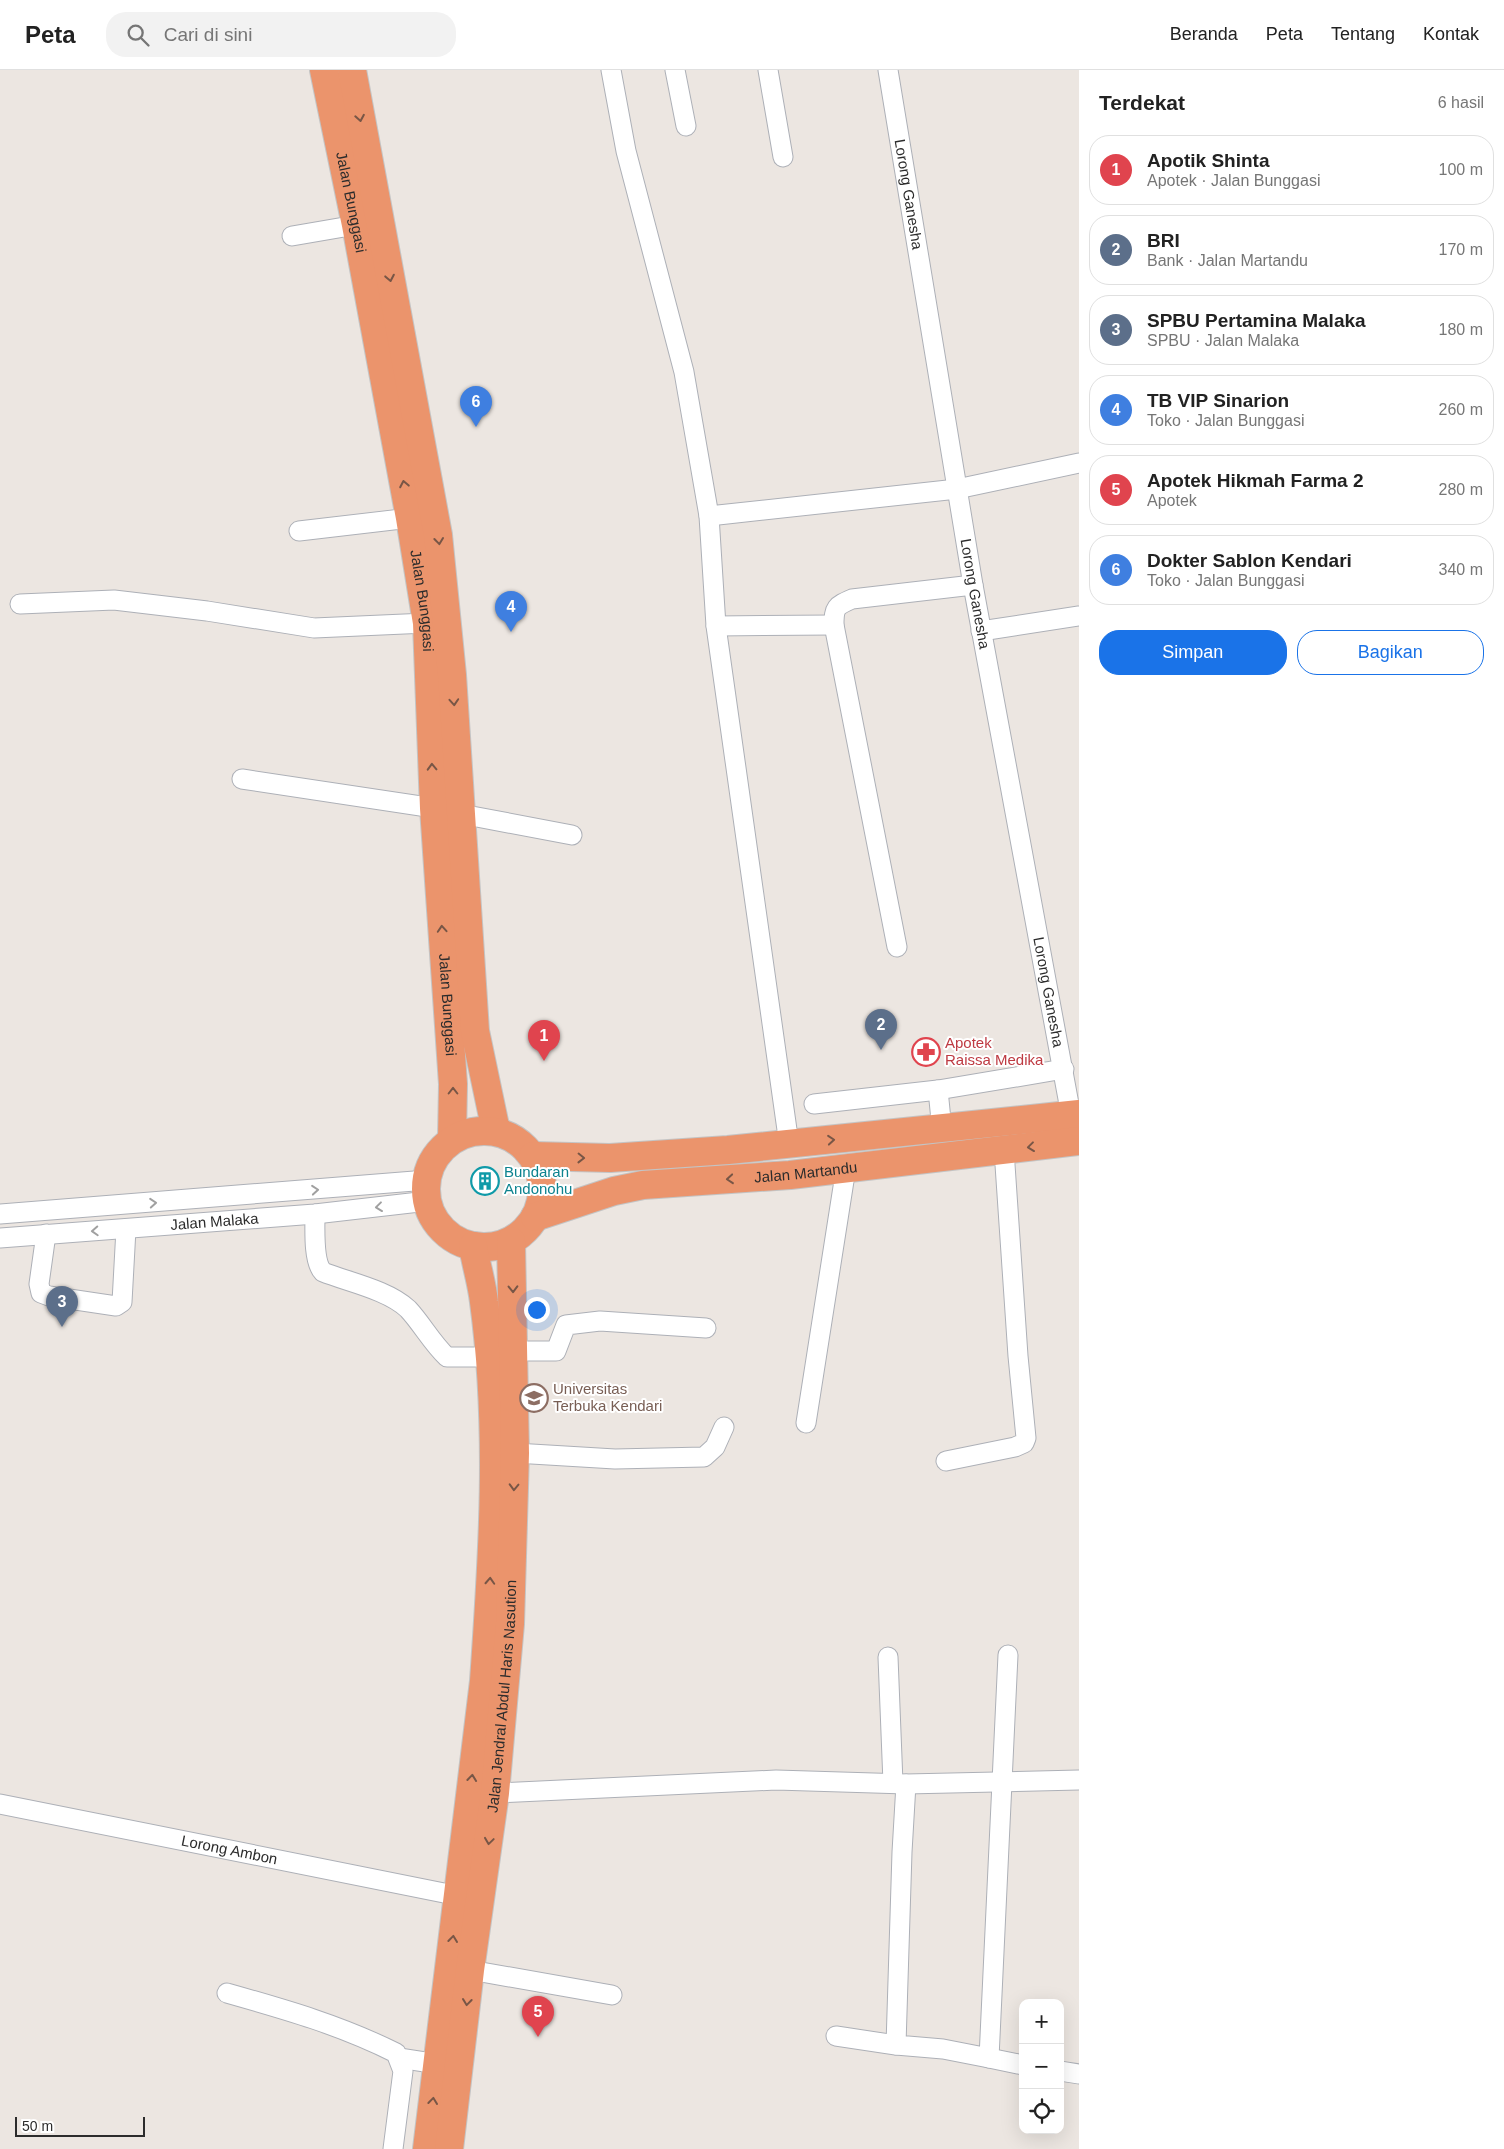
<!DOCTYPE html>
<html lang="id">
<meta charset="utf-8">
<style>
:root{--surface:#fff;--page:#f2f2f2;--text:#222;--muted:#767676;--line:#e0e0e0;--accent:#1a73e8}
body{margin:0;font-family:Arial,sans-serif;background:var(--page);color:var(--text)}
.controls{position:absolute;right:15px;bottom:15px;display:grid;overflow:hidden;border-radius:10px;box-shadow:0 5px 20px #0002}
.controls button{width:45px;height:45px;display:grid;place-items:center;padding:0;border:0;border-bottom:1px solid var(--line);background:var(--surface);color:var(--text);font:25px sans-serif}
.scale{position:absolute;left:15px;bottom:12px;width:130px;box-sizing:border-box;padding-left:5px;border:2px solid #2c2c2c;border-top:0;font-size:14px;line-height:18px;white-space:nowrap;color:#2c2c2c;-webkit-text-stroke:4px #fff;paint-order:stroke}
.you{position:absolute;left:536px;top:1239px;width:18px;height:18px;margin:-12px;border:4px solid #fff;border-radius:50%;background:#1a73e8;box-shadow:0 0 0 8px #1a73e833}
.badge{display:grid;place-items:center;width:32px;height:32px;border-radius:50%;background:var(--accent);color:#fff;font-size:16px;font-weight:700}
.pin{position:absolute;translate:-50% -41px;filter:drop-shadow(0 1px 2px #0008)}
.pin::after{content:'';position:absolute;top:26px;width:18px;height:15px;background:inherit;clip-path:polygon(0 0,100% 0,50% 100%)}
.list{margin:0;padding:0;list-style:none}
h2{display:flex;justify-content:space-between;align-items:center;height:65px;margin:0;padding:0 20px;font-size:21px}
h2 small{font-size:16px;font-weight:400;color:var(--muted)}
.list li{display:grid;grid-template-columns:32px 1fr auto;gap:15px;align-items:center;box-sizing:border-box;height:70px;margin:0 10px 10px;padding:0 10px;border:1px solid var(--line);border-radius:20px}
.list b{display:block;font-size:19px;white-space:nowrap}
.list p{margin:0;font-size:16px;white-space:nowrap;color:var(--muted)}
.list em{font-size:16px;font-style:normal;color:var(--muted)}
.actions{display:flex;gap:10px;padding:15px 20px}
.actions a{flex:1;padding:11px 0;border:1px solid var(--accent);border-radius:20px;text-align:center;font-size:18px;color:var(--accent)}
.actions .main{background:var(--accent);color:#fff}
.icon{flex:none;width:28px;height:28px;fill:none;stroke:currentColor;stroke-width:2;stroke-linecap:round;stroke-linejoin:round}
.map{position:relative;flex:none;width:1079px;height:2079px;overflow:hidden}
header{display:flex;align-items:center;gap:30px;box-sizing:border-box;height:70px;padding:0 25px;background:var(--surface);border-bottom:1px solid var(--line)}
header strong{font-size:24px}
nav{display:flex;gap:28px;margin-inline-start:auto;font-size:18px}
.search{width:350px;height:45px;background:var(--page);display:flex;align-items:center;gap:12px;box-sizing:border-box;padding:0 18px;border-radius:20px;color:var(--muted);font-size:19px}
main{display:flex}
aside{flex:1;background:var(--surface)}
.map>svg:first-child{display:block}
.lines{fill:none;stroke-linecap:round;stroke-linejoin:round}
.minor-casing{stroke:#adb0b7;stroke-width:21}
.highway-casing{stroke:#c4c4c4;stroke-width:30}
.minor{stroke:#fff;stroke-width:19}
.highway{stroke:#eb946c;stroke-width:28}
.oneway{stroke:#785646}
.oneway2{stroke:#a0a0a0}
.labels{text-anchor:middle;stroke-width:4;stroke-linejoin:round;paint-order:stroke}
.street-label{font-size:15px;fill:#2c2c2c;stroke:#fff}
.health-label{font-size:15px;fill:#be3a42;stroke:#fff;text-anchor:start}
.culture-label{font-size:15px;fill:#0d838f;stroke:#fff;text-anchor:start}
.education-label{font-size:15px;fill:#785e54;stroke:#fff;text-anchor:start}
</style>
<header>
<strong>Peta</strong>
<div class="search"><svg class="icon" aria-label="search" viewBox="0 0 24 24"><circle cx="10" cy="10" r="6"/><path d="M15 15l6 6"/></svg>Cari di sini</div>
<nav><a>Beranda</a><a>Peta</a><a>Tentang</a><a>Kontak</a></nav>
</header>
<main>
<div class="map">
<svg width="1079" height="2079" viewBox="0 0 1079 2079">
<rect width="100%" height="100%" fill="#ece6e1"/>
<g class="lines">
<defs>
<g id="minor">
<path d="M611 0 626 81 684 302 709 446 716 556 789 1074"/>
<path d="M675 0 686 56"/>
<path d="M768 0 783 87"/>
<path id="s1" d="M888 0 973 515 1071 1045"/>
<path d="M292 166 356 155"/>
<path d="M709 446 957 419 1079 393"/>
<path d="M299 461 410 448"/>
<path d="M20 534 114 530 207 541 314 558 427 553"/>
<path d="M716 556 834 555"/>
<path d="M981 561 1079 546"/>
<path d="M242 709 434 738"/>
<path d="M461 744 572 765"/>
<path d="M897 877 834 555C834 537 836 536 852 529L973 515"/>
<path d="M938 1020 942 1060"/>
<path d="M814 1034 938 1020 1064 999"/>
<path d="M0 1144 427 1110"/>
<path d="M315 1144C315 1158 313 1192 323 1202 348 1212 388 1220 408 1239 422 1254 432 1273 447 1287H490"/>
<path d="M46 1164 39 1214 41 1223 49 1226 116 1236 122 1232 126 1159"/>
<path id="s2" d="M0 1168 315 1144 428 1131"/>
<path d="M513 1281H556L566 1255 600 1251 706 1258"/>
<path d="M806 1353 846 1098"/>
<path d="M515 1383 615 1389 704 1387 715 1377 724 1357"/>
<path d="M946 1391 1015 1377 1024 1373 1026 1368 1018 1286 1004 1080"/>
<path d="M888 1587 893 1713"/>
<path d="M906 1714 902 1782 896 1975 943 1979 989 1988 1008 1585"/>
<path d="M495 1723 776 1710 906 1714 1079 1710"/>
<path id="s3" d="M0 1734 459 1826"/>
<path d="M470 1900 612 1925"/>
<path d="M227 1923C287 1940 340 1955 396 1983L403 2001 393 2079"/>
<path d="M836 1966 896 1975"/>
<path d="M399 1988 438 1994"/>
<path d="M989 1988 1023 1995"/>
<path d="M1060 2001 1079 2004"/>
</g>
<g id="highway">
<path id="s4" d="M324 0 356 155 410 448 427 553 434 738 453 1014 452 1070"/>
<path d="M352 0 438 465 452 605 475 961 496 1061"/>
<circle cx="484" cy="1119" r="58"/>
<path d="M533 1086 610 1088 728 1080 1079 1044"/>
<path id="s5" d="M535 1147 614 1121 643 1115 790 1105 1079 1071"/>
<path d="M427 2079 484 1611C493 1485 501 1358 484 1232 482 1213 476 1195 473 1176"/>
<path id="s6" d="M449 2079 470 1900 495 1723 510 1554 515 1383 511 1171"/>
</g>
</defs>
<use href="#minor" class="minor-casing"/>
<use href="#highway" class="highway-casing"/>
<use href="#minor" class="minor"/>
<use href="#highway" class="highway"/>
</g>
<defs><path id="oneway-chevron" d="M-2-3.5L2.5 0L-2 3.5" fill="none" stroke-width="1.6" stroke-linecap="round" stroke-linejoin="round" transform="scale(1.25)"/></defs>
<g class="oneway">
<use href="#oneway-chevron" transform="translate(360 48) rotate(80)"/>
<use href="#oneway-chevron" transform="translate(390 208) rotate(79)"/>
<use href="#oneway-chevron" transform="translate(404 414) rotate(-101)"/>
<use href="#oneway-chevron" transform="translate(439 471) rotate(83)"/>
<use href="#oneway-chevron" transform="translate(454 632) rotate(86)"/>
<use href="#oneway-chevron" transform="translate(432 697) rotate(-92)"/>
<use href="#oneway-chevron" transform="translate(442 859) rotate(-94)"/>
<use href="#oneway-chevron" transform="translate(453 1021) rotate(-90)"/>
<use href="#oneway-chevron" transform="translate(831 1070) rotate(-5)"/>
<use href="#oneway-chevron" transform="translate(1031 1077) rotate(173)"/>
<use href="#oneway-chevron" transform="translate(581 1088) rotate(1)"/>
<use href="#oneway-chevron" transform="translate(730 1109) rotate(175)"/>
<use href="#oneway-chevron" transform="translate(513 1219) rotate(89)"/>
<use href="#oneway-chevron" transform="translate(514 1417) rotate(92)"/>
<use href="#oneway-chevron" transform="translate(490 1511) rotate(-87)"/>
<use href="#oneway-chevron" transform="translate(472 1708) rotate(-84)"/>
<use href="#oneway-chevron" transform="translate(489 1771) rotate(98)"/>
<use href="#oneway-chevron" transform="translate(453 1869) rotate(-83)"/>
<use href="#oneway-chevron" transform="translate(467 1932) rotate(97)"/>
<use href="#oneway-chevron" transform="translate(433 2031) rotate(-83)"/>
</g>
<g class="oneway2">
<use href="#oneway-chevron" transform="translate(315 1120) rotate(-5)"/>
<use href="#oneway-chevron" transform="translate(153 1133) rotate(-4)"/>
<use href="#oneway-chevron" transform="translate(379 1137) rotate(173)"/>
<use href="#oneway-chevron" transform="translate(95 1161) rotate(177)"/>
</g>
<defs>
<symbol id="pharmacy-ring" viewBox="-11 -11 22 22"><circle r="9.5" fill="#fff" stroke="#e0444e" stroke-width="1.5"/><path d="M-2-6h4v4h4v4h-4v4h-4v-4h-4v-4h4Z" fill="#e0444e"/></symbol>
<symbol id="building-ring" viewBox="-11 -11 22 22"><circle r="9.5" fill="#fff" stroke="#0f9aa8" stroke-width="1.5"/><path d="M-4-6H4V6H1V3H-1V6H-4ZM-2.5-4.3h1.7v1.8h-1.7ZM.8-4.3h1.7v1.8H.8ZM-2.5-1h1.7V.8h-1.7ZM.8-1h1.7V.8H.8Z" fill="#0f9aa8"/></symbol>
<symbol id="university-ring" viewBox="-11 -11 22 22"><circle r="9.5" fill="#fff" stroke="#8d6e63" stroke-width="1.5"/><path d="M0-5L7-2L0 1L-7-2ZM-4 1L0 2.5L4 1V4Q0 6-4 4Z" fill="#8d6e63"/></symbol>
</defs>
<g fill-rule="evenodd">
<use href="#pharmacy-ring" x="910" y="966" width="32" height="32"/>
<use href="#building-ring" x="469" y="1095" width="32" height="32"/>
<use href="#university-ring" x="518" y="1312" width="32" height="32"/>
</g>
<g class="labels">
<g class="street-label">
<text dy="5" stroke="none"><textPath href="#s1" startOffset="126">Lorong Ganesha</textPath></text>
<text dy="5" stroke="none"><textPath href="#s4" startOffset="135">Jalan Bunggasi</textPath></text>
<text dy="5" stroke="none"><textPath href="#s1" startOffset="531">Lorong Ganesha</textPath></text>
<text dy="5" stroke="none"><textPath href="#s4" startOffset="540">Jalan Bunggasi</textPath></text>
<text dy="5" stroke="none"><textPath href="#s1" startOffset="936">Lorong Ganesha</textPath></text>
<text dy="5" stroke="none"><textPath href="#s4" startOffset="945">Jalan Bunggasi</textPath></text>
<text dy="5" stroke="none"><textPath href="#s5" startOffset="276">Jalan Martandu</textPath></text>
<text dy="5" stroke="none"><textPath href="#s2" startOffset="215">Jalan Malaka</textPath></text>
<text dy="5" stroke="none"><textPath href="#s6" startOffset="456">Jalan Jendral Abdul Haris Nasution</textPath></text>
<text dy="5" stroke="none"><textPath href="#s3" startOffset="234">Lorong Ambon</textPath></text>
</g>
<g class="health-label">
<text x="945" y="978">Apotek<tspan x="945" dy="17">Raissa Medika</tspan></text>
</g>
<g class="culture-label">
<text x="504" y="1107">Bundaran<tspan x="504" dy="17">Andonohu</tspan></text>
</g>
<g class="education-label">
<text x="553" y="1324">Universitas<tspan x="553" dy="17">Terbuka Kendari</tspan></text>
</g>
</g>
</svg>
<div class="controls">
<button>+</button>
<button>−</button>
<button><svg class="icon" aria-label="locate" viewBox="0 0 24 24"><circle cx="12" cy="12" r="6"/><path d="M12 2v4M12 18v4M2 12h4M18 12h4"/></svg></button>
</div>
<div class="scale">50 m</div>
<div class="you"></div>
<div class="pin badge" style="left:544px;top:991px;background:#e0444e">1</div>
<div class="pin badge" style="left:881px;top:980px;background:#5c6f8a">2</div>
<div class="pin badge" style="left:62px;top:1257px;background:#5c6f8a">3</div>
<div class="pin badge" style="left:511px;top:562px;background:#3f7fe0">4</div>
<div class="pin badge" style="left:538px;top:1967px;background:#e0444e">5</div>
<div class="pin badge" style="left:476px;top:357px;background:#3f7fe0">6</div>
</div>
<aside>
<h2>Terdekat<small>6 hasil</small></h2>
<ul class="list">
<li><span class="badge" style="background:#e0444e">1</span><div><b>Apotik Shinta</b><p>Apotek · Jalan Bunggasi</p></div><em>100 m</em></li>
<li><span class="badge" style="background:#5c6f8a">2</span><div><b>BRI</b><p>Bank · Jalan Martandu</p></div><em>170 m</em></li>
<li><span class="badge" style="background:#5c6f8a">3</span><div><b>SPBU Pertamina Malaka</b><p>SPBU · Jalan Malaka</p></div><em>180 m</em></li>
<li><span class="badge" style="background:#3f7fe0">4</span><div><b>TB VIP Sinarion</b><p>Toko · Jalan Bunggasi</p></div><em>260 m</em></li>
<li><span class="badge" style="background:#e0444e">5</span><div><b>Apotek Hikmah Farma 2</b><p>Apotek</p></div><em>280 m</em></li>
<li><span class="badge" style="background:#3f7fe0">6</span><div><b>Dokter Sablon Kendari</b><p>Toko · Jalan Bunggasi</p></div><em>340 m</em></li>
</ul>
<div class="actions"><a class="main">Simpan</a><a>Bagikan</a></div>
</aside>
</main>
